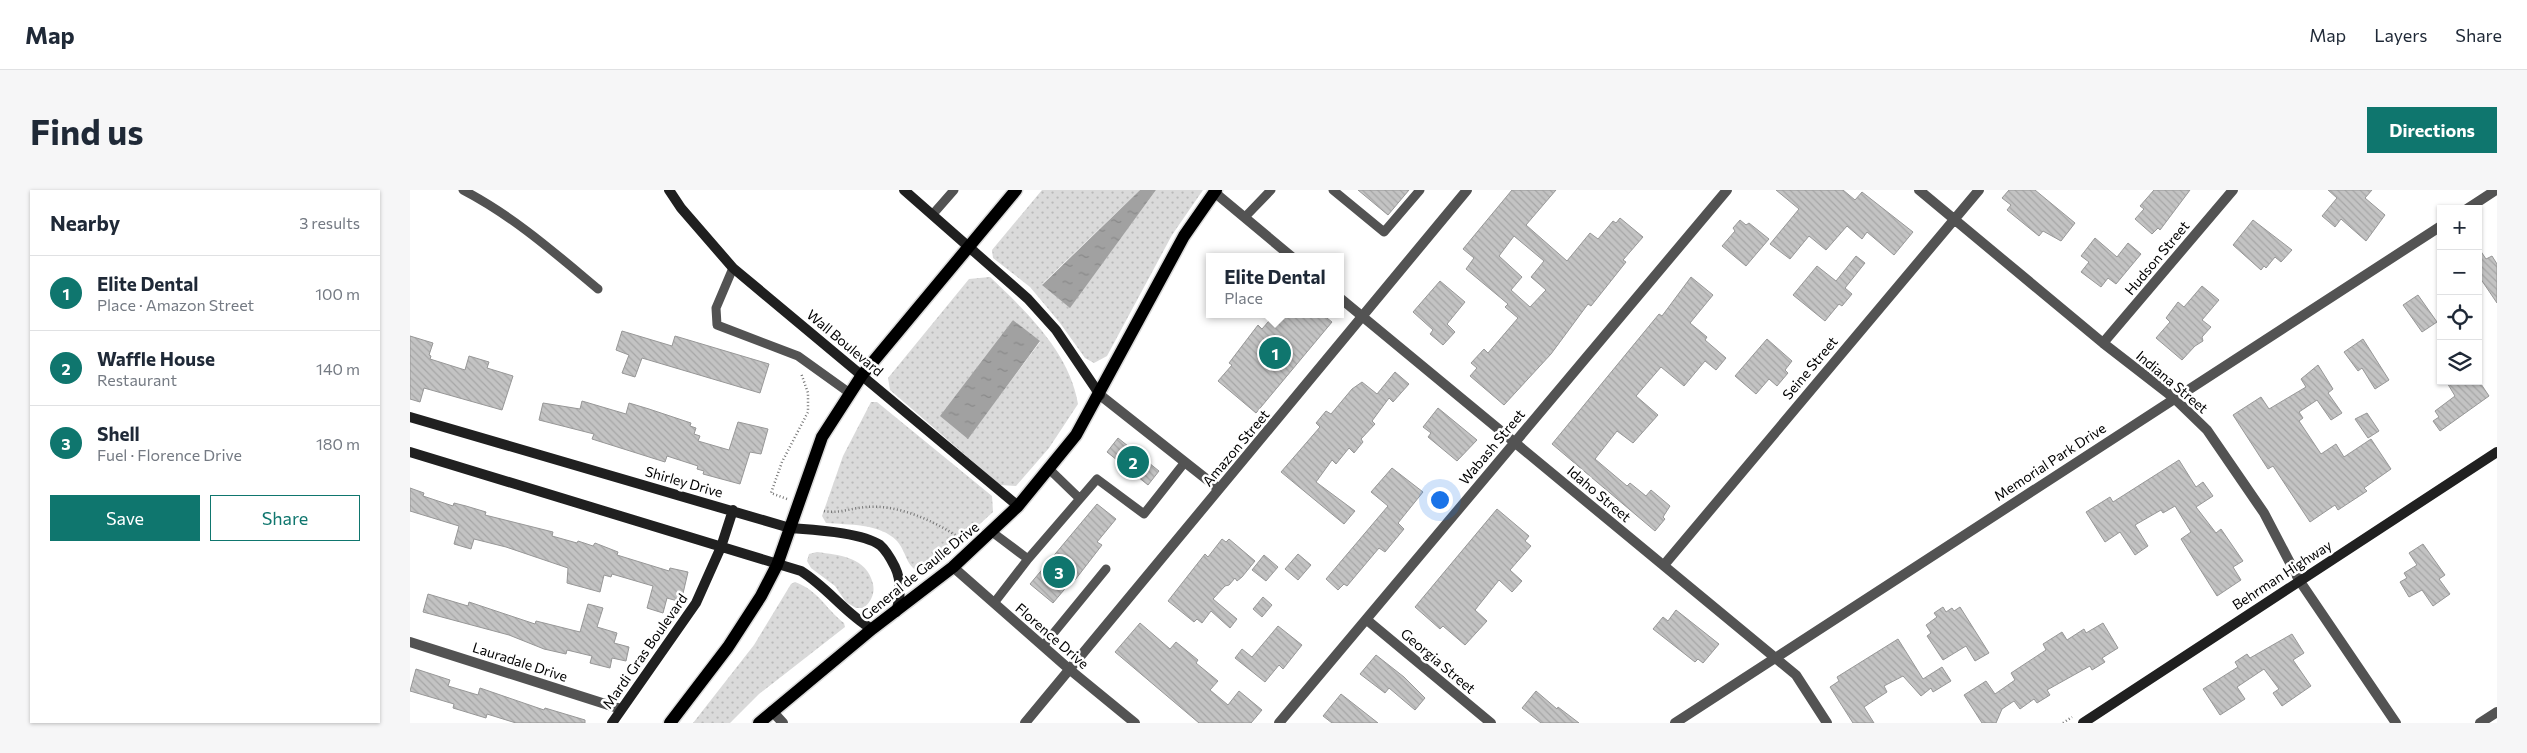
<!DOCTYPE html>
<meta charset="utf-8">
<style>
:root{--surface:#fff;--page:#f6f6f7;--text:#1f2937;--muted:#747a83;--line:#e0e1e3;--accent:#0f766e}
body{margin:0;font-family:Commissioner,sans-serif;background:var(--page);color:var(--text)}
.controls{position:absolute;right:15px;top:15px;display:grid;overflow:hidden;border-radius:0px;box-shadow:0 1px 4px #0004}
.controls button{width:45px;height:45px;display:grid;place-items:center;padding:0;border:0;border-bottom:1px solid var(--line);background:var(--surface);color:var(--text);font:25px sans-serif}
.you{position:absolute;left:1029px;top:309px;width:18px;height:18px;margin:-12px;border:4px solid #fff;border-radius:50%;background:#1a73e8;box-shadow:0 0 0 8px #1a73e833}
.badge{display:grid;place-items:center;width:32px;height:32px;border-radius:50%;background:var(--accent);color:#fff;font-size:16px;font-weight:700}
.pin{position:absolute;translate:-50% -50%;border:2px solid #fff;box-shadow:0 1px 5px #0006}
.popup{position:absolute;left:796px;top:63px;width:138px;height:65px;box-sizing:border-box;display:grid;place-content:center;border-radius:0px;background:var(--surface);filter:drop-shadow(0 1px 4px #0005);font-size:16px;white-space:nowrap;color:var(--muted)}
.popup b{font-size:19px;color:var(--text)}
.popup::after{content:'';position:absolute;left:50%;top:100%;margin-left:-10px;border:10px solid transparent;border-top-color:var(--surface)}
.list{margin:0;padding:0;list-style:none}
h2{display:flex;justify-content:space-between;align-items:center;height:65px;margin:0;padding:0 20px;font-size:21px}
h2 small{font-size:16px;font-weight:400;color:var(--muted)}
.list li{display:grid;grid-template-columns:32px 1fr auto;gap:15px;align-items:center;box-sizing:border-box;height:75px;padding:0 20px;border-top:1px solid var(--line)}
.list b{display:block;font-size:19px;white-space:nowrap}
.list p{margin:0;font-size:16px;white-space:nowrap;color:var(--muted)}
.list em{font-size:16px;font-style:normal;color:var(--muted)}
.actions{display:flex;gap:10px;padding:15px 20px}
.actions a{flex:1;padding:11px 0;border:1px solid var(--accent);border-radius:0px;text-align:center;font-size:18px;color:var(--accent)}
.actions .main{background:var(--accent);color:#fff}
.icon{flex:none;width:28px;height:28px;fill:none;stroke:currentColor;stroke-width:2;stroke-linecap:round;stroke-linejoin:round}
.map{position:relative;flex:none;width:2087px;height:533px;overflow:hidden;border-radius:0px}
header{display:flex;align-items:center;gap:30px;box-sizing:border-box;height:70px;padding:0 25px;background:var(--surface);border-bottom:1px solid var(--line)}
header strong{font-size:24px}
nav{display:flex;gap:28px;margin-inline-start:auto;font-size:18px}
.intro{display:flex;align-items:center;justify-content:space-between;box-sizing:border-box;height:120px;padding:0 30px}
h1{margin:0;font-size:35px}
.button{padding:12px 22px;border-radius:0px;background:var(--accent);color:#fff;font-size:18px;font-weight:700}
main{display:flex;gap:30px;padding:0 30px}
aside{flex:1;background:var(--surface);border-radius:0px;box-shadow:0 1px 4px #0004}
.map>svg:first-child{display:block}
.grass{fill:url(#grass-dots);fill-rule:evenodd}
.water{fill:url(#water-ripples)}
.building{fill:url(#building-back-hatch);stroke:#979797;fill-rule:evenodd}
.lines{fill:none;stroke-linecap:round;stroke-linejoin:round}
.primary-casing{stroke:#dbdbdb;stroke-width:15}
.path{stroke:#757575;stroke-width:2.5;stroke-dasharray:1 2.5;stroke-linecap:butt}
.lane{stroke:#535353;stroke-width:9}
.street{stroke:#535353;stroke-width:10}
.secondary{stroke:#202020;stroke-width:10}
.primary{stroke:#000;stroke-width:12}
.labels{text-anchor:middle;stroke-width:5;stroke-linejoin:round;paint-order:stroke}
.street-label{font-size:14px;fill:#000;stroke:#fff}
</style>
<header>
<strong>Map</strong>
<nav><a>Map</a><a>Layers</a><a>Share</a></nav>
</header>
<div class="intro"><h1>Find us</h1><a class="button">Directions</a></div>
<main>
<aside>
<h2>Nearby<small>3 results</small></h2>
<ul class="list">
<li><span class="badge">1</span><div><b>Elite Dental</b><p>Place · Amazon Street</p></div><em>100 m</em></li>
<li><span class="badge">2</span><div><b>Waffle House</b><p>Restaurant</p></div><em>140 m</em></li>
<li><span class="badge">3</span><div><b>Shell</b><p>Fuel · Florence Drive</p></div><em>180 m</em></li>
</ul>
<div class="actions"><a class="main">Save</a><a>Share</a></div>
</aside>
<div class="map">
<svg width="2087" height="533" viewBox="0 0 2087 533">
<defs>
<pattern id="grass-dots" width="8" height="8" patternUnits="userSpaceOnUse" patternTransform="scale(1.25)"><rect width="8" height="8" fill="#dadada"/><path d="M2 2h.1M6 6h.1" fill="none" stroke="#b9b9b9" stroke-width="1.8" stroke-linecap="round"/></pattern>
<pattern id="water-ripples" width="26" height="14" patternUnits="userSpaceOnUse" patternTransform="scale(1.25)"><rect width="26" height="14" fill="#a1a1a1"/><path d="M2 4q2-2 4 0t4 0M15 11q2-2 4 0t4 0" fill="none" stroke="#898989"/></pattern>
<pattern id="building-back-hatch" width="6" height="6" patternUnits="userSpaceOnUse" patternTransform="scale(1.25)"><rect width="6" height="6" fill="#c3c3c3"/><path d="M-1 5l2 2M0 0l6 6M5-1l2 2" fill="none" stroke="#a6a6a6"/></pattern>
</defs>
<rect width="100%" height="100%" fill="#fff"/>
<path class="grass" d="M632 0H730L632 94 660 117 746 0H793L762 45 697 166 684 173 675 168 650 133 620 97 583 68 582 60Z
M580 87C616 121 660 163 668 214L639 258 606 296 590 295 480 200 478 188 559 89ZM603 130 630 152 558 248Z
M461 212H467L582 306 583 322 548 354 509 382C496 376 496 361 487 351 470 333 438 335 416 333L412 326 433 266Z
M407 362C429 365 457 367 463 394 465 404 461 411 454 418H446L436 412 425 396 401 378 397 371 399 364Z
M385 392C409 401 415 418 434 433L435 437 349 504 320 533H283L344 455 381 394Z"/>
<path class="water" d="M730 0H746L660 118 632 95Z
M603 130 630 151 558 249 530 226Z"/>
<path class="building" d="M948 0H999L978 25Z
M1102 0H1146L1116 35 1157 71 1180 43 1188 49 1203 31 1206 33 1210 28 1233 47 1213 70 1216 72 1181 116 1178 114 1141 164 1094 215 1060 186 1067 178 1061 173 1074 159 1078 163 1108 128 1095 117 1098 114 1056 79 1064 68 1053 59ZM1104 46 1134 71 1121 87 1136 100 1120 117 1101 100 1112 87 1089 66Z
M1366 0H1433L1445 10 1452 2 1503 42 1484 65 1457 42 1452 49 1437 36 1416 60 1399 46 1380 69 1360 54 1389 19Z
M1599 0H1625L1665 33 1651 51 1633 41 1629 46 1597 20 1601 15 1592 8Z
M1744 0H1780L1750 40 1748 38 1742 44 1725 29 1734 19 1730 16Z
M1918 0H1962L1955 8 1975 25 1956 51 1931 29 1925 37 1912 26 1927 8Z
M1330 30 1336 35 1339 33 1359 49 1336 76 1312 56 1325 41 1323 38Z
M1843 30 1882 60 1871 72 1865 67 1856 78 1854 76 1851 80 1823 55Z
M1685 48 1707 67 1718 53 1731 64 1706 94 1698 88 1691 97 1671 82 1679 72 1671 66Z
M2068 57 2076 69 2082 66 2087 74V113L2068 85Z
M1446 66 1455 73 1435 98 1442 104 1432 116 1429 114 1415 131 1383 105 1407 76 1426 91Z
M1281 87 1303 105 1280 133 1297 147 1295 150 1316 168 1306 180 1295 171 1274 196 1251 177 1226 206 1248 225 1223 253 1207 241 1185 269 1217 296 1220 293 1236 306 1241 300 1260 316 1253 327 1255 329 1245 341 1142 254 1249 124 1252 126Z
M1030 91 1055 112 1037 134 1045 142 1033 155 1020 144 1023 140 1003 122Z
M1792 96 1809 110 1792 130 1801 137 1792 147 1793 151 1785 156 1772 170 1746 148 1760 132 1756 128 1768 112 1774 117Z
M2008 105 2027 132 2012 142 1993 115Z
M865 124H912L922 132 846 223 808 191 822 175 819 173 848 135 852 139Z
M212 141 262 156 265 146 359 174 350 203 232 168 225 187 212 183 219 165 206 160Z
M0 146 23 153 19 165 21 166 20 169 55 180 59 166 79 172 77 178 103 186 92 220 14 198 10 212 0 209Z
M1357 149 1382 171 1375 180 1378 183 1367 196 1359 189 1346 204 1325 186Z
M1953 149 1979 190 1965 199 1952 178 1948 181 1934 162Z
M1908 175 1923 199 1918 203 1932 223 1921 230 1907 210 1889 222 1893 228 1889 231 1911 264 1926 254 1934 267 1961 249 1981 279 1954 298 1957 301 1928 320 1925 315 1900 332 1863 276 1858 279 1823 225 1851 207 1859 219 1896 197 1891 189Z
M985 182 999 194 983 212 979 208 962 231 965 234 951 249 953 252 944 263 939 258 926 274 922 270 906 292 945 321 934 334 871 282 910 237 906 233 916 221 921 224 942 199 952 192 967 204Z
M2036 191H2069L2079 206 2030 241 2023 231 2029 227 2025 221 2045 206Z
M172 211 216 224 219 213 239 219 281 233 280 236 286 238 284 244 290 246 288 251 319 260 328 232 358 239 351 264 340 262 330 294 293 284 294 281 287 279 288 276 257 266 255 272 182 249 184 244 129 230 133 213 170 219Z
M1028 218 1067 250 1047 271 1018 247 1021 243 1013 237Z
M1957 223 1969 241 1958 248 1945 229Z
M708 248 749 281 738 295 697 262Z
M1769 270 1786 297 1793 292 1803 306 1786 317 1806 343 1811 339 1833 371 1823 377 1831 390 1807 406 1771 349 1781 342 1765 316 1753 323 1751 320 1725 335 1738 356 1725 365 1710 342 1695 352 1676 322 1700 307 1703 312Z
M982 278 1013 302 988 333 994 339 975 362 969 358 937 396 934 394 928 400 916 389 978 316 961 302Z
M0 298 14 303 13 306 43 316 44 313 56 316 76 322 75 325 143 342 142 346 167 353 168 351 183 356 185 353 208 362 207 365 259 381 260 378 278 382 271 412 257 408 253 423 237 418 243 396 202 384 201 387 194 385 190 402 157 393 158 378 96 357 64 349 61 359 44 354 49 336 0 321Z
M687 314 706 329 687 352 692 355 665 390 664 388 643 413 620 394Z
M1087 319 1119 346 1115 351 1121 356 1100 380 1112 391 1102 402 1089 390 1065 420 1077 431 1055 455 1033 436 1030 439 1005 417Z
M812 349 816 352 819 349 845 371 832 387 827 391 825 388 819 395 815 396 803 409 827 429 820 438 801 421 792 433 787 429 784 432 758 411 795 364 798 367Z
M2013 354 2035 385 2029 389 2040 404 2023 416 2012 400 1999 407 1990 392 1997 388 1994 383 2007 375 1999 363Z
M888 364 901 375 888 390 875 379Z
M854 365 868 377 856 391 842 380Z
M18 404 58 416 59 412 125 434 126 431 170 442 178 414 193 418 187 437 207 443 204 453 219 457 216 471 202 468 200 478 180 473 182 466 157 460 156 464 134 459 99 445 13 422Z
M853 407 862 415 852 427 843 419Z
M1533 417 1536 422 1542 418 1544 421 1550 417 1579 463 1565 471 1556 456 1533 470 1517 446 1521 443 1516 435 1527 427 1524 423Z
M1266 420 1309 454 1293 473 1288 469 1285 472 1243 439 1253 427 1258 431Z
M730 433 760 459 766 452 788 470 786 473 808 491 800 500 818 515 829 501 852 520 841 533H789L705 462Z
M1693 433 1708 458 1692 468 1695 472 1682 480 1680 476 1637 500 1640 505 1627 513 1624 509 1610 519 1604 511 1592 519 1586 533H1572L1554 505 1576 491 1585 504 1605 490 1601 483 1636 460 1633 454 1652 442 1657 450 1674 439 1676 443Z
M868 436 892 455 873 479 869 475 855 492 825 468 832 459 842 467Z
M1882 444 1894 463 1883 470 1901 496 1872 516 1863 503 1869 499 1854 479 1827 497 1835 509 1810 525 1793 499 1828 477 1825 472 1837 464 1840 468Z
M1488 449 1513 489 1532 477 1541 491 1523 502 1521 498 1511 506 1493 486 1474 496 1477 502 1454 517 1464 533H1443L1420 497 1429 491 1427 487Z
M966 465 994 487 1015 508 1005 520 979 498 975 503 950 484Z
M6 479 40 490 38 496 68 505 70 498 134 520 135 518 175 530V533H106L77 524 76 528 43 518 44 514 0 501Z
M1126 501 1147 519 1148 517 1169 533H1131L1112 518Z
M931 504 968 533H922L913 526Z"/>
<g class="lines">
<defs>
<path id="primary" d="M260 533 318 457 351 406 367 375 412 247 452 185 606 0
M349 533 462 439 543 377 608 316 666 245 774 46 806 0"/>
</defs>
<use href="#primary" class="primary-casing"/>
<path class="path" d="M377 309 361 303 372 272 398 222V203L391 183
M414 321C428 324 442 318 456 317 488 314 525 331 551 349
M1653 533 1662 527"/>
<path class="lane" d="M53 0C103 26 145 63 188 99
M923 0 974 42 1010 0
M523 24 544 0
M835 27 861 0
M323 78 306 118 307 135 388 166 441 204
M638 278 669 308
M582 342 618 369 687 289 734 324 775 272
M584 413 618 369
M633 456 696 379"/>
<path class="street" d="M1509 0 1693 153 1764 208 1797 240 1854 323 1889 390 1986 533
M804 2 882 67
M2057 19 2086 0
M930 108 1386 485 1417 533
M1693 153 1823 0
M690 205 809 299
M1254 375 1569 0
M543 377 659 479 725 533
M957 430 1081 533
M0 452 211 519
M362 521 373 533
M615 533 1057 0
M869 533 1317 0
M1265 533 2031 36
M2070 533 2087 522"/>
<path class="secondary" d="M259 0 271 18 323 78 608 316
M494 0 618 109 646 140 690 205
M0 227 380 338C403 340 451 342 470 355 477 361 481 369 485 377 492 392 491 406 486 422
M0 262 391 381C418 398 436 424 462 439
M202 533 286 413 311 357 323 320
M1673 533 2087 262"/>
<use href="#primary" class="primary"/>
</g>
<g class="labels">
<g class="street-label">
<text transform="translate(1747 68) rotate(-50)" y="5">Hudson Street</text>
<text transform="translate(435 153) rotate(40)" y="5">Wall Boulevard</text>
<text transform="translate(1400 178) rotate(-50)" y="5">Seine Street</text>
<text transform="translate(1762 192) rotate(40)" y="5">Indiana Street</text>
<text transform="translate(1082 257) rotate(-50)" y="5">Wabash Street</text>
<text transform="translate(826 258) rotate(-50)" y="5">Amazon Street</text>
<text transform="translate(1640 272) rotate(-33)" y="5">Memorial Park Drive</text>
<text transform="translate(274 292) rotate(16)" y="5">Shirley Drive</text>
<text transform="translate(1189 304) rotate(40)" y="5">Idaho Street</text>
<text transform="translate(510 381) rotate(-39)" y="5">General de Gaulle Drive</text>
<text transform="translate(1872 385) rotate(-33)" y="5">Behrman Highway</text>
<text transform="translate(642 446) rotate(41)" y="5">Florence Drive</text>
<text transform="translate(235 461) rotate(-55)" y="5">Mardi Gras Boulevard</text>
<text transform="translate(1028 471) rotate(40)" y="5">Georgia Street</text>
<text transform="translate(110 472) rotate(18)" y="5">Lauradale Drive</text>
</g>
</g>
</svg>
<div class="controls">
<button>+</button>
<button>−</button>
<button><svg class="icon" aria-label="locate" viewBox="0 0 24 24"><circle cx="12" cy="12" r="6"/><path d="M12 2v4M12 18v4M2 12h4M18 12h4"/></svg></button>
<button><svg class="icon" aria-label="layers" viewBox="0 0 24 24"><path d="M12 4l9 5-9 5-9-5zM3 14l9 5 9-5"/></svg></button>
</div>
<div class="you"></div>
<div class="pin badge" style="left:865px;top:163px">1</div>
<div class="popup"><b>Elite Dental</b>Place</div>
<div class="pin badge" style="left:723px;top:272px">2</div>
<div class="pin badge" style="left:649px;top:382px">3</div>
</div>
</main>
